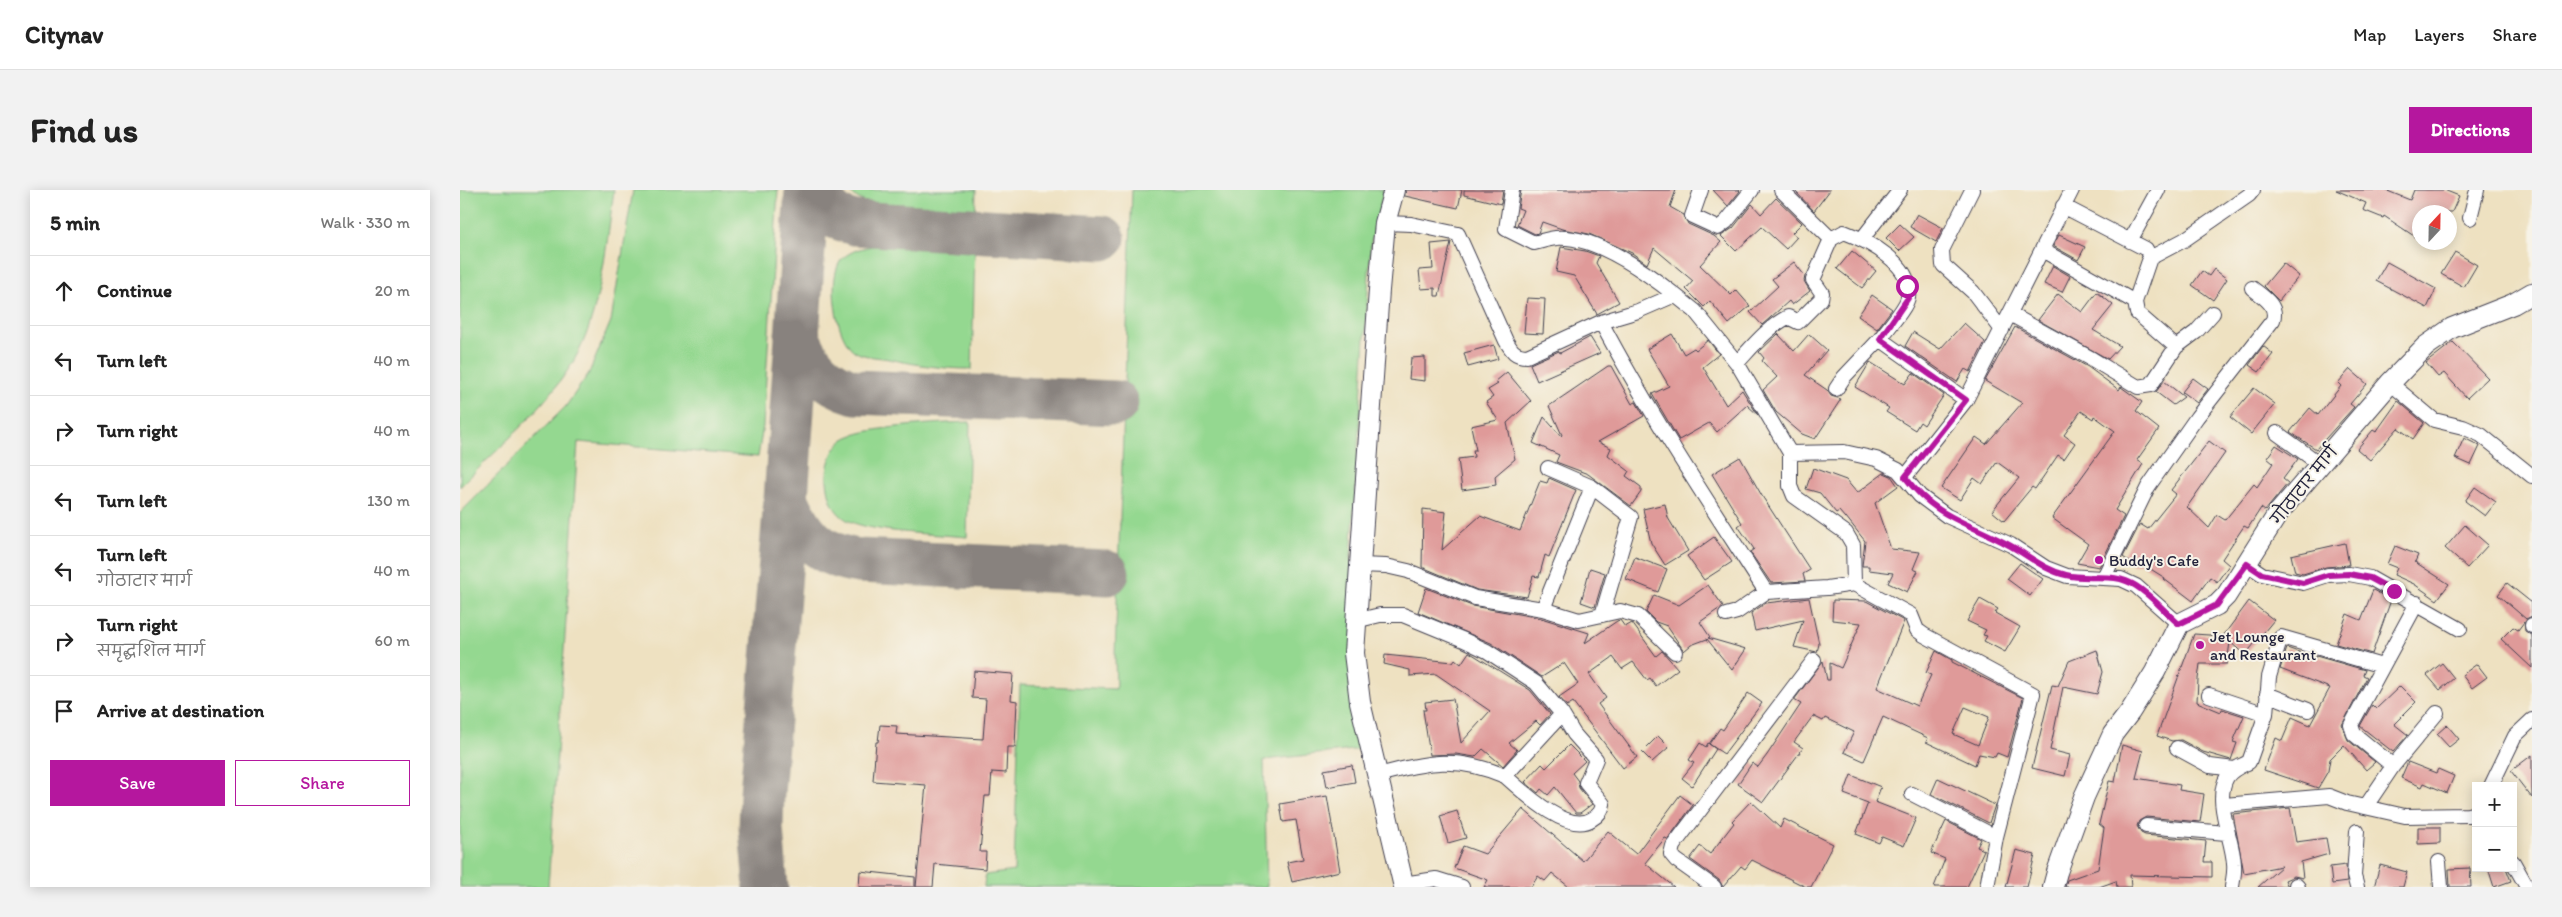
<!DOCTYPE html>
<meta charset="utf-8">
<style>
:root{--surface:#fff;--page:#f2f2f2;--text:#222;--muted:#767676;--line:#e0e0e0;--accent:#b5179e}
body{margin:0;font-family:Itim,"Playpen Sans Deva",sans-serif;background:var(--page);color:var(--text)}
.controls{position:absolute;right:15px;bottom:15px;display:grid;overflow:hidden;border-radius:0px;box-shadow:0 2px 12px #0003}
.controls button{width:45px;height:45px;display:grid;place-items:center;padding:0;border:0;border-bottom:1px solid var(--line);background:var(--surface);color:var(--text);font:25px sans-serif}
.compass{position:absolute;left:1952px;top:15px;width:45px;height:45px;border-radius:50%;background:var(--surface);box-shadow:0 2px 12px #0003;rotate:22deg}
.stop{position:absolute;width:15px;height:15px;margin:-11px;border:4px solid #b5179e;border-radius:50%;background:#fff}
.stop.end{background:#b5179e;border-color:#fff;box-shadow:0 1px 5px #0008}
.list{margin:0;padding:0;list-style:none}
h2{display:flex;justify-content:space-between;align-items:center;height:65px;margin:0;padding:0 20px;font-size:21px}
h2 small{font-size:16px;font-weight:400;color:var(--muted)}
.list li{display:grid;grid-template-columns:32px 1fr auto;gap:15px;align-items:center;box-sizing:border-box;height:70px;padding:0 20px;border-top:1px solid var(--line)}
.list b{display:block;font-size:19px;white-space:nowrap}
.list p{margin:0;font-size:16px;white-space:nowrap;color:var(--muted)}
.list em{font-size:16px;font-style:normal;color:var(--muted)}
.actions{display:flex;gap:10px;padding:15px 20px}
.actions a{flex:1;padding:11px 0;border:1px solid var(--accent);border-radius:0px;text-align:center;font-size:18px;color:var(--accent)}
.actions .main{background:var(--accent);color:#fff}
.icon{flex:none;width:28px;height:28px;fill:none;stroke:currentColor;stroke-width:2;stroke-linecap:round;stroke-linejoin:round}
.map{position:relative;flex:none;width:2072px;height:697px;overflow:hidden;border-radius:0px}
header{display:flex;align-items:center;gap:30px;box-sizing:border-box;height:70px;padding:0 25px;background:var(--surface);border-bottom:1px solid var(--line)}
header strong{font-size:24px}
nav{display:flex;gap:28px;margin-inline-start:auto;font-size:18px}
.intro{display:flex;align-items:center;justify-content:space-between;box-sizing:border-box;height:120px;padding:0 30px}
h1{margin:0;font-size:35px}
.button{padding:12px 22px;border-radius:0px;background:var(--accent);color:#fff;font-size:18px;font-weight:700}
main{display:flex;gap:30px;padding:0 30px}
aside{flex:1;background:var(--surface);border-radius:0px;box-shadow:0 2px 12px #0003}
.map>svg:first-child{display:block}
.green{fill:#94d890;stroke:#5b7d66}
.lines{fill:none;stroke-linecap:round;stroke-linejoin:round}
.taxiway{stroke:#88827e;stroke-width:45}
.building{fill:#df9a99;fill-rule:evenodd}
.street-casing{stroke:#413f4f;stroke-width:16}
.secondary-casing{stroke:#413f4f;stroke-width:22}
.street{stroke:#fff;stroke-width:14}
.secondary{stroke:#fff;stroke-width:20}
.route{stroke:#b5179e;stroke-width:6}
.poi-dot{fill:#b5179e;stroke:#f7f3e8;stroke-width:2}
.labels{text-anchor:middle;stroke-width:4;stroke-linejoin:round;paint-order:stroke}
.street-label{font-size:16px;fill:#22223b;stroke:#f7f3e8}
.poi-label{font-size:16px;fill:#22223b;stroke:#f7f3e8;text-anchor:start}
</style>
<header>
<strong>Citynav</strong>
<nav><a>Map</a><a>Layers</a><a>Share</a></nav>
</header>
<div class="intro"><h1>Find us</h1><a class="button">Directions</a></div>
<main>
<aside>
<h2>5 min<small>Walk · 330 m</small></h2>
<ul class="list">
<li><svg class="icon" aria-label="ahead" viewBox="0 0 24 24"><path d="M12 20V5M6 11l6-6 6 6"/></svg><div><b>Continue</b></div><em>20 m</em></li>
<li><svg class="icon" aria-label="left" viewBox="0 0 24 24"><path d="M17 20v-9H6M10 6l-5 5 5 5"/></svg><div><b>Turn left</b></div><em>40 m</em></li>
<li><svg class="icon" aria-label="right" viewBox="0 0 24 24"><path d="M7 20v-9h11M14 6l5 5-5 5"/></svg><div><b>Turn right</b></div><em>40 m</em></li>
<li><svg class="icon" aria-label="left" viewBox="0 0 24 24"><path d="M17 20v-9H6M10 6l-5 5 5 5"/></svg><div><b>Turn left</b></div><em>130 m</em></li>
<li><svg class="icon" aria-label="left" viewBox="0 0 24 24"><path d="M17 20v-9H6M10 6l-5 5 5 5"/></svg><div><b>Turn left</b><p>गोठाटार मार्ग</p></div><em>40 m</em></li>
<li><svg class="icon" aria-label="right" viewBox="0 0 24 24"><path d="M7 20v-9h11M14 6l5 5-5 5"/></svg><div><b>Turn right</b><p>समृद्धशिल मार्ग</p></div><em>60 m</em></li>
<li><svg class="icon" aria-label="arrive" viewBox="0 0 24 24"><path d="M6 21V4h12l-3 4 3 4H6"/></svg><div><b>Arrive at destination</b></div></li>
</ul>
<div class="actions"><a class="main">Save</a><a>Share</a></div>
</aside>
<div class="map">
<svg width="2072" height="697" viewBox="0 0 2072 697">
<rect width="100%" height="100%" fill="#f7f3e8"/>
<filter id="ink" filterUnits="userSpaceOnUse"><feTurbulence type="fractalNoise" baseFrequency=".02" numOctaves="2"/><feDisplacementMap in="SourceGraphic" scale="10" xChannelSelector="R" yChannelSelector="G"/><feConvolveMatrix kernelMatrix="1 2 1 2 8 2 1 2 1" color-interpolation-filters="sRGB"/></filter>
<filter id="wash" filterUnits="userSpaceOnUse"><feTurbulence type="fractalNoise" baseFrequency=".0096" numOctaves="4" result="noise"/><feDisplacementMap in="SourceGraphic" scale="20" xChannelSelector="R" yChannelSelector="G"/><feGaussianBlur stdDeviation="1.12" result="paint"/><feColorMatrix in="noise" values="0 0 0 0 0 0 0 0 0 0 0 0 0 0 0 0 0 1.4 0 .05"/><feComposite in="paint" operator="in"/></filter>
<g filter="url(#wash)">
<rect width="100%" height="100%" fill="#eee1c1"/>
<path class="green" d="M0 0H154C147 50 141 119 118 163 93 211 38 258 0 297Z
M173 0H318L303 236 298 267 118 252 88 697H0V323L106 216 129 183 151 131Z
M387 0H516L515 30C478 26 414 27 387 0Z
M672 0H924L911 52 891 368 902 559 804 570 807 697H524L525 685 554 681 560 495 656 499 655 466Z
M452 52 515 55 512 179C483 179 457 175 429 169 418 167 405 167 396 162 375 151 366 83 383 68 400 53 430 55 452 52Z
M510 232 507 347C478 344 411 343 387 330 372 321 369 307 367 291 366 277 371 259 383 250 402 236 485 233 510 232Z"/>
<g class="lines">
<path class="taxiway" d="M347 0 326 309C342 345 358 365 399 371L647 383
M348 0 376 27 394 33 643 48
M337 144C347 174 364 193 395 202L656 213
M306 697 301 638 302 604 326 309"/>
</g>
<g id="blocks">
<path class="building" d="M946 0H1002L998 18 945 6Z
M1004 0H1043L1041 14 1004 5Z
M1061 0H1216L1210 17 1224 25 1228 34 1254 46 1261 52 1240 75 1271 105 1276 100 1290 116 1269 134 1250 111 1244 117 1226 99 1233 91 1194 58 1187 74 1172 63 1129 44 1102 39 1082 32 1078 43 1075 44 1057 35 1063 20 1058 18Z
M1253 0H1279L1280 1 1268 16Z
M1334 0H1370L1354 21Z
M1876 0H1925L1950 10 1954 0H1984L1999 6 1992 22H1960V50L1924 26 1923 28 1903 20 1906 13Z
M1316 8 1342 33 1332 43 1337 47 1326 59 1302 37 1276 61 1261 46 1273 38 1292 14 1301 24Z
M1457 24 1483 38 1476 52 1450 37Z
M1440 34 1454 47 1439 61 1426 48Z
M1599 45 1625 57 1618 70 1593 56Z
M991 52 979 106H975V98L961 99 959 80 973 79 971 54Z
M1101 57 1125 61 1139 66 1136 73 1159 112 1137 124 1114 86 1096 82Z
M1392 61 1416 81 1402 98 1377 79Z
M1995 62 2017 75 2004 97 1981 84Z
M1334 72 1345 86 1344 91 1350 101 1332 115 1329 111 1302 135 1290 122 1318 96 1312 89Z
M1927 72 1976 99 1967 118 1916 91Z
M1823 73 1839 86 1819 111 1804 96Z
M1593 76 1610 86 1602 102 1584 94Z
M1754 79 1767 89 1753 110 1732 95 1742 81 1749 86Z
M1637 102 1653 115 1633 140 1660 156 1648 169 1578 130 1598 104 1622 122Z
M1412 105 1432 119 1417 139 1398 126Z
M1067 108 1085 109 1083 144 1064 143Z
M1504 133 1525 152 1510 182 1505 179 1497 192 1445 156 1453 142 1480 159Z
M1555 137 1628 177 1659 200 1661 197 1682 212 1676 221 1699 239 1677 270 1683 274 1655 320 1664 326 1639 377 1617 373 1628 354 1592 328 1655 241 1634 226 1633 229 1621 221 1604 245 1615 253 1604 269 1598 265 1575 299 1572 297 1544 331 1532 321 1559 288 1537 272 1522 294 1514 288 1500 310 1481 298 1516 247 1526 254 1562 213 1525 191Z
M1212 144 1224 164 1234 158 1236 160 1248 150 1259 164 1243 177 1266 215 1282 200 1298 225 1287 215 1257 242 1249 233 1219 250 1192 204 1209 196 1187 159Z
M1318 144 1334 161 1349 144 1367 160 1345 185 1367 200 1371 206 1381 209 1355 249 1342 244 1316 222 1303 200 1317 187 1302 171 1304 168 1299 162Z
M1130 147 1140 163 1077 191 1070 174 1099 161 1100 163Z
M1993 152 2028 188 2007 208 1984 183 1978 187 1966 173Z
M1034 155 1038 169 1008 177 1004 163Z
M1803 156 1813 164 1799 182 1789 175Z
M965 167V191L949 189 951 168Z
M1410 172 1445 194 1453 183 1484 205 1464 235 1460 232 1455 240 1426 222 1429 218 1395 197Z
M1148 176H1151L1172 214 1176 212 1184 226 1138 252 1151 258 1148 265 1169 281 1166 286 1181 297V302L1171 316 1128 284 1096 272 1099 265 1073 253 1084 227 1101 246 1102 245 1089 216Z
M1890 179 1907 194 1890 214 1894 217 1856 259 1830 242 1850 218 1858 225 1881 196 1878 193Z
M1047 182 1071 211 1047 233 1055 269 1035 286 1036 295 1002 300 998 269 1014 267 1013 260H1016L1011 236 1038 230 1026 212 1033 207 1028 200 1038 194 1035 192Z
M1733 188 1748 199 1737 213 1722 202Z
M1704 191 1724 207 1713 215 1696 202Z
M1794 198 1815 214 1791 244 1770 227Z
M1938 211 1964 233 1953 249 1938 238 1910 270 1897 259 1913 240 1916 242Z
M2004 248 2020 256 2011 275 1995 268Z
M1749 251 1765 263 1727 317 1749 338 1757 325 1765 330 1794 294 1797 297 1813 273 1807 268 1816 255 1838 269 1823 289 1828 293 1805 321 1801 318 1788 338 1784 336 1762 369 1769 375 1757 392 1750 387 1733 411 1704 389 1705 388 1681 373 1674 375 1663 367 1680 334 1688 339 1716 304 1711 300Z
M1280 267 1302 306 1350 380 1343 384 1345 391 1311 393 1290 362 1294 359 1278 336 1282 333 1252 284Z
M1353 278 1386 290 1397 303 1424 283 1431 286 1438 296 1415 313 1431 359 1460 362 1453 379 1458 381 1447 402 1428 393 1433 383 1409 380V376H1402L1405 351 1386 327 1385 328 1379 321 1376 323 1360 303 1346 299Z
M1089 288 1116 300 1089 367 1085 365 1079 387 1073 386 1067 407 1017 400 962 377 963 319 986 322 982 360 1020 326 1060 341 1080 291 1087 293Z
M2015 297 2036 312 2025 326 2005 311Z
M1205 314 1208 328 1228 361 1205 375 1191 353 1183 319Z
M2005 335 2028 355 2007 378 1985 358Z
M1254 347 1272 372 1244 390 1227 366Z
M1885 353 1889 375 1866 377 1843 384 1835 382 1831 365Z
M1935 356 1958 365 1955 372 1989 394 1977 410 1954 394 1934 385 1937 378 1927 374Z
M1175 367 1207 379 1198 402 1166 389Z
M1560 373 1583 389 1570 406 1547 389Z
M1130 378 1145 383 1135 417 1121 412Z
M2047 393 2072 413V426L2066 429 2038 405Z
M1248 395 1263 416 1240 432 1250 447 1248 448 1286 459 1272 480 1247 449 1231 455 1224 461 1207 436 1196 432 1186 422 1194 405 1219 415Z
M966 398 1012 416 1081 428 1129 443 1125 453 1157 431 1160 430 1165 437 1172 433 1196 466 1202 461 1218 479 1196 496 1190 488 1187 490 1173 472 1162 479 1153 467 1129 484 1146 508 1138 514 1177 567 1163 578 1113 512 1107 516 1099 507 1118 494 1104 473 1082 487 1031 453 958 422Z
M1913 400 1931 410 1912 464 1876 454 1887 424 1901 430Z
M1349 408 1359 454 1357 462 1334 457 1343 430 1295 441 1291 423 1306 413Z
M1520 409 1538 419 1535 423 1560 437 1545 462 1524 451 1527 446 1523 445 1526 440 1507 431Z
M1373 410 1406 411 1444 431 1417 498 1457 516 1471 485 1466 483 1476 461 1492 470V472L1563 508 1547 567 1537 563 1535 567 1519 564 1515 575 1466 552 1468 548 1423 527 1404 571 1384 562 1394 542 1365 528 1363 531 1353 526 1334 552 1343 558 1303 612 1278 594 1292 573 1298 577 1307 565 1341 514 1334 510 1363 471 1367 490H1370V473L1381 478 1401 433 1372 430ZM1505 517 1529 527 1518 555 1493 544Z
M1789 411 1814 430 1785 465 1770 452 1767 474H1740L1738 489 1737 512 1761 522 1762 519 1784 526 1773 552 1777 553 1771 570 1743 562 1721 550 1712 551 1697 546 1734 444 1763 446Z
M2064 432 2065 441 2072 445V478L2041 449 2053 437 2058 440Z
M1827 458 1855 468 1856 466 1905 480 1903 485 1907 487 1882 535 1888 550 1915 572 1906 580 1884 555 1870 569 1868 581 1858 598 1804 580 1816 548 1822 551 1832 527 1850 535 1870 498 1820 479Z
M1637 460 1643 482 1637 504 1603 497 1590 560 1610 565 1605 586 1572 578 1592 495 1598 496 1609 471Z
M1009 462 1070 500 1090 524 1080 535 1076 531 1049 553 1057 560 1043 576 1023 559 1015 567 996 564 970 565 963 520H966L965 512 993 509 1001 553 1030 521 976 484 950 486V480L924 474 925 465 993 472 995 469 1001 474Z
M1982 473 1994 488 1980 500 1967 485Z
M2017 474 2027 487 2012 498 2002 485Z
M514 481 553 484 551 510 557 511 555 557H547L546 583 532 582 530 606H525L520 662H526L525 679 475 674 473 697H456L466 595 413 591 416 552H418L420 535 437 536 436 544 523 549 526 509 512 508Z
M1940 496 1956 512 1934 534 1948 545 1933 562 1900 536 1912 515 1916 519Z
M1288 503 1302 513 1264 564 1249 554 1260 538 1263 540Z
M1987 535 1999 549 1989 557 1977 544Z
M1198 546 1209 557 1192 572 1182 562Z
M1240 553 1246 557 1248 553 1256 559 1232 596 1222 588 1234 573 1229 570Z
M1109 555 1125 571 1112 583 1118 591 1119 598 1132 614 1120 623H1116L1095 597 1088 605 1081 599 1078 603 1065 592 1082 574 1086 578Z
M1662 555 1683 561 1676 588 1720 595 1719 600 1744 604 1740 632 1686 627 1679 631 1677 636 1681 643 1685 645 1746 651 1744 672H1752V687L1670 685 1671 697H1657L1656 691 1639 697H1605L1607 690 1638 679 1644 638 1639 634 1649 591 1655 592Z
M2072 565V608L2051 581Z
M1948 572 1976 583 1978 579 1994 586 1987 603 1964 593 1962 597 1941 588Z
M892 575 895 592 867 597 864 580Z
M1391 585 1421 597 1415 612 1456 628 1444 656 1422 647 1419 653 1396 644 1408 613 1384 604Z
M1478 588 1535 615 1529 633 1471 604Z
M1220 605 1233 615 1208 649 1205 648 1185 673 1214 697H1109L1092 683 1085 691 1078 686 1071 697H1024L1028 690 994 678 1003 656 1025 664 1063 619 1123 671 1148 641 1176 664Z
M867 606 880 681 832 692 827 672 843 669 836 630 823 632 820 614Z
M1291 611 1320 638 1324 629 1373 654 1351 697H1346L1292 670 1285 679 1281 676 1263 697 1259 690 1230 669 1240 656 1250 664 1274 633 1272 631Z
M1830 618 1836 652 1866 648 1869 664 1841 672 1843 688 1834 686 1825 690 1828 697H1798L1822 676 1784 683 1773 624Z
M997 621 1006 648 988 653 980 626Z
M1486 631 1521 649 1517 657 1524 660 1507 697H1474L1485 669 1471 663Z
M1958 637H1980V653L1958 654Z
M1556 660 1575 665 1567 697H1546Z
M1886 675 1887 692 1872 694 1870 677Z
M1920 675 1947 682 1943 697H1914Z
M2010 678 2011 697H1990L1989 679Z
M2028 678H2046L2051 691 2034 697Z
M400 681 455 687V697H399Z"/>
</g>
</g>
<g filter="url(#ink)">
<use href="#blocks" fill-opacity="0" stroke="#413f4f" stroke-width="1"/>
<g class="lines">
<defs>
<path id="street" d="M1052 0 1046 39 1074 53C1081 51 1089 49 1096 48 1136 45 1186 82 1215 105
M1241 0 1232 26 1258 38 1266 32 1292 0
M1321 0 1371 49
M1512 0 1482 60 1483 75 1513 102 1542 140
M1603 16 1686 59 1690 68 1675 112 1677 123 1716 157
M2010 28 2017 0
M925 33 951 34 998 44 1046 151C1052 161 1055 166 1067 166L1141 132 1178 121 1215 105 1235 121 1277 173 1330 263V296L1334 306 1386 343 1393 355 1394 394
M1402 49 1440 0
M1670 51 1698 0
M1582 60 1675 112
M1690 68 1724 50 1789 5 1793 0
M1550 124 1632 169 1678 197 1691 195 1716 157 1736 142 1753 123
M1141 132C1190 225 1249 313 1306 402
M1277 173C1292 157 1308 137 1328 127L1338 132 1361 109 1362 103 1353 90 1371 49 1384 42C1408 51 1455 75 1448 107 1447 117 1427 139 1420 149L1506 210
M1930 193 1974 230 2003 237 2021 245 2072 286
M1376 199 1384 187 1420 149
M1817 243 1861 275
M1330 263 1384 262 1416 269 1438 280 1460 306 1487 326 1551 355 1586 378 1607 386 1661 389 1676 396 1719 434
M1088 278 1132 297 1171 327 1142 425
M1445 287 1506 210 1612 0
M1787 374 1802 384 1843 393 1868 385 1889 384 1910 388 2000 439
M899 375 926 376 948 381 1015 408 1083 419 1119 430 1160 421 1178 426 1215 462
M1644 387 1688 297 1737 227 1813 130C1818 115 1803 107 1792 98
M1083 419 1132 297
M1266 425 1277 422 1306 402 1367 398 1394 394 1451 425 1457 440 1464 445 1573 504 1536 647 1527 697
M895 431 920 425H943L1004 450 1027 461 1076 493 1102 524
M2072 435V436
M1807 504 1848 520
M1749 505 1806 524
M1717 558 1750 576 1774 579
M1933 576 1977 523
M918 585C969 572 995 565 1045 586L1102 524 1114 544 1136 569 1126 593 1143 614C1142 621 1139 625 1132 629 1108 645 1063 602 1045 586
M2031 596 2055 546 2072 530
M1452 604 1536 647
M1764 615 1869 606 1887 613 1945 626 2008 625 2016 623
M1906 616 1933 576 1894 544 1891 535 1957 413
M1686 636 1766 643
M1897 641 1894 686 1897 697
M1979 672 1981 697
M2053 672 2067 697
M943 694 976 689 1002 697
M1836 695 1838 697
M1254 697 1216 670 1211 664 1213 656 1354 470
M1772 697C1773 689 1775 682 1774 674 1773 649 1753 611 1767 587 1772 579 1781 576 1789 572L1806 524 1809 487 1821 447 1922 476"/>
<path id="secondary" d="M934 0 925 33 919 100 894 463 900 512 944 697
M1593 697 1597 682 1624 607 1653 544 1670 522 1695 482 1719 434 1757 415 1766 406 1819 322 1930 193 1966 156 1992 138 2053 114 2072 103"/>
</defs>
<use href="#street" class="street-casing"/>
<use href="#secondary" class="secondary-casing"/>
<use href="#street" class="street"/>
<use href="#secondary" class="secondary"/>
</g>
</g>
<g class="lines" filter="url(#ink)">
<path class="route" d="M1447 96 1448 108 1420 149 1506 210 1445 287C1476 328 1507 332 1549 355 1568 365 1584 380 1606 385 1630 391 1653 381 1676 396 1692 406 1705 422 1719 434L1757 415 1787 374 1802 384 1843 393 1868 385 1889 384 1910 388 1934 401"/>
</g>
<g class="poi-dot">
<circle cx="1639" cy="370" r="5"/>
<circle cx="1740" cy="455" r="5"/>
</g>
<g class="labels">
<g class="street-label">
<text transform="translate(1844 295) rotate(-51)" y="6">गोठाटार मार्ग</text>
</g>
<g class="poi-label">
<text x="1649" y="376">Buddy's Cafe</text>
<text x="1750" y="452">Jet Lounge<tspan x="1750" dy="18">and Restaurant</tspan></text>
</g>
</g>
</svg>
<div class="controls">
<button>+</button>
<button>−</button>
</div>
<svg class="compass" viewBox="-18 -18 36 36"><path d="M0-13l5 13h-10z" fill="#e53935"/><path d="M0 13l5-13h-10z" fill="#767676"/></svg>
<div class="stop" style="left:1447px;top:96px"></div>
<div class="stop end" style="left:1934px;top:401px"></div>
</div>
</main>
